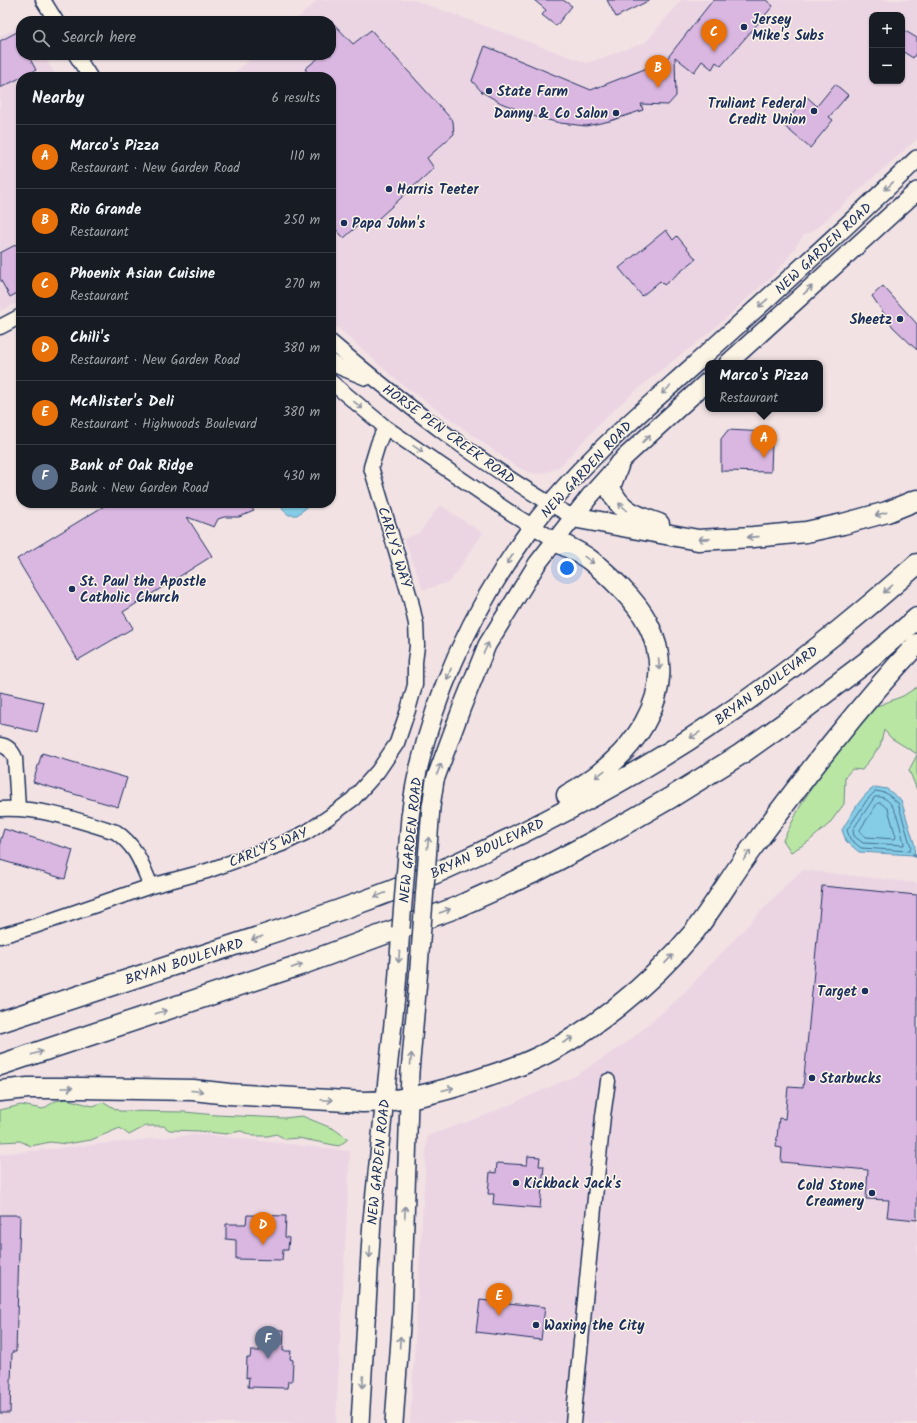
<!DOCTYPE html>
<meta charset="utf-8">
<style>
:root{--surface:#171b24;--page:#20242c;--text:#f1f3f6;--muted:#9ea1a6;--line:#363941;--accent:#0f766e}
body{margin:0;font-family:Kalam,sans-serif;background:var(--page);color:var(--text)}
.controls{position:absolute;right:12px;top:12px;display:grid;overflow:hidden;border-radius:8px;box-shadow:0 1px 3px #0004}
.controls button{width:36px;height:36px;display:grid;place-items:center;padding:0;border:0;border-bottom:1px solid var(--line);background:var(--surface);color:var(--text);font:20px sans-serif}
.you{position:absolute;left:567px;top:568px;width:14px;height:14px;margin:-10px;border:3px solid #fff;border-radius:50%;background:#1a73e8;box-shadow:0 0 0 6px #1a73e833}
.badge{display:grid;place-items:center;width:26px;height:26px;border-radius:50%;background:var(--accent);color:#fff;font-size:13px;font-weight:700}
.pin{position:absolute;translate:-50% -33px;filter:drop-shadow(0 1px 2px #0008)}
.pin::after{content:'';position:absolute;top:21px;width:14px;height:12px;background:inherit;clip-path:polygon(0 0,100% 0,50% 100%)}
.popup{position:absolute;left:705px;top:360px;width:118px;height:52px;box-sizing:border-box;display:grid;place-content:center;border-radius:8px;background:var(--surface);filter:drop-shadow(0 1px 3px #0005);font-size:13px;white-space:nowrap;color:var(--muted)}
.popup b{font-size:15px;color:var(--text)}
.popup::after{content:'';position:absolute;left:50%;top:100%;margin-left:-8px;border:8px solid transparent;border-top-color:var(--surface)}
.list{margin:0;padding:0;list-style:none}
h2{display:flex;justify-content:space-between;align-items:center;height:52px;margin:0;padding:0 16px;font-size:17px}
h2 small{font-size:13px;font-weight:400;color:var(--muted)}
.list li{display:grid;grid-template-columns:26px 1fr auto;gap:12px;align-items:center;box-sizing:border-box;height:64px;padding:0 16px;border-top:1px solid var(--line)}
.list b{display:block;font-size:15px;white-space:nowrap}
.list p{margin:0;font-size:13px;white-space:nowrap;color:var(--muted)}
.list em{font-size:13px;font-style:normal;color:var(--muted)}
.icon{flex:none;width:22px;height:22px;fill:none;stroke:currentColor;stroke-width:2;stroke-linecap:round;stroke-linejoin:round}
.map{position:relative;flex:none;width:917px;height:1423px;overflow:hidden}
.search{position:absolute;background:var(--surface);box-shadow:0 1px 3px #0004;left:16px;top:16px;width:320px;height:44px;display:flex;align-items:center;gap:10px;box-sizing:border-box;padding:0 14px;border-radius:16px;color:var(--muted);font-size:15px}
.panel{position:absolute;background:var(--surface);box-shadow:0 1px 3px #0004;left:16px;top:72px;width:320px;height:436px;border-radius:16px}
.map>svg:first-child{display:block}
.built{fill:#ebd5e3;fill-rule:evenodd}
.green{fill:#b9e6a3;stroke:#6a8a80}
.water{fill:#85cde6;stroke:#5b8eb0}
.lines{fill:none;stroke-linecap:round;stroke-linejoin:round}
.shore{stroke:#456e94;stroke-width:1}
.stream{stroke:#5b8eb0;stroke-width:4}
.building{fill:#dab7e1;stroke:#1b2f5e}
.minor-casing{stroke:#1b2f5e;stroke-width:17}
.major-casing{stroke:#1b2f5e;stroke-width:20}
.highway-casing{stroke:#1b2f5e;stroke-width:23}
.minor{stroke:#fcf5e5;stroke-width:14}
.major{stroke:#fcf5e5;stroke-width:17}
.highway{stroke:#fcf5e5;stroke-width:20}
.major-bridge-casing{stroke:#1b2f5e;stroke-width:20;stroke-linecap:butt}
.major-bridge{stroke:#fcf5e5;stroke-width:17}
.oneway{stroke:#8c92a2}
.poi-dot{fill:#1b2f5e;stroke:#fcf5e5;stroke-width:1.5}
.labels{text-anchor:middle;stroke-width:3;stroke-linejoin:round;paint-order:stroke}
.poi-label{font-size:14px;font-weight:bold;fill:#1b2f5e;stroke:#fcf5e5;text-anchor:start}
.street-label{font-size:14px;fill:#1b2f5e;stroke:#fcf5e5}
</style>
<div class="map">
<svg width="917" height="1423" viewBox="0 0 917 1423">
<rect width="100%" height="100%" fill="#f2e2e4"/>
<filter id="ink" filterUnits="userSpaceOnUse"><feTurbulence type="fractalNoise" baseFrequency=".025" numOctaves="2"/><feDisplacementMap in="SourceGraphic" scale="8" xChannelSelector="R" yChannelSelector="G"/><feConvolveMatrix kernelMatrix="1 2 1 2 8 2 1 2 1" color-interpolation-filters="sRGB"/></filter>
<g filter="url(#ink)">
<path class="built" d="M318 0H414L587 63 646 42 681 0H917V139L812 232 804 235 785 262 771 277 709 333 647 381 609 414 560 466 550 471 538 474 528 472 514 465 399 382 331 322V77H230L255 55H331V21H294ZM872 15H902V81H872Z
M21 26V55H43L57 77H21V301L0 311V36Z
M440 505 483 533 450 582 423 590 404 539 419 533Z
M802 870 917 883V1423H410L427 1136 486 1115 575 1076 629 1041 678 999 784 887Z
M200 1134 350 1151 336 1423H0V1154Z"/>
<path class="green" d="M917 687V754L891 738 884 730 880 746 862 770 852 769 845 777 844 804 829 824 808 842 791 852 783 840 803 801 824 769 846 740 875 707 903 696Z
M917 755V790L909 770Z
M66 1099 93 1106 104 1102 119 1111 185 1112 216 1115 284 1118 302 1116 334 1129 348 1139 339 1146 298 1138 286 1139 276 1134 268 1136H253L241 1131 226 1134 199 1131 169 1130 164 1126H146L129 1135 120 1128 91 1140 66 1144 50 1142 31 1146 20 1141 0 1142V1110L21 1105 43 1109 55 1101Z"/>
<path class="water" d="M280 503H307L306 508 297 515H289L283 510Z
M875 787 887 789 901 800 915 846 914 855 859 852 846 841 842 830C851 816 860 796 875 787Z"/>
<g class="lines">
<path class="shore" d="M876 791 886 793 898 803 911 847 910 851 861 848 850 839 847 830 867 800Z
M875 797C896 793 900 829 904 843V845L863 843 854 836 853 830Z
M878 803H881L888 809 896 837 895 839 866 837 860 832V830Z"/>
<path class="stream" d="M914 855 917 856"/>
</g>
<path class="building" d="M534 0H563L572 6 556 26 542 15 546 10Z
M607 0H650L616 17Z
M713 0H766L773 6 721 66 716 62 712 69 702 61 694 72 675 57 676 96 668 105 641 104 643 110 610 121 586 126 560 123 536 117 501 103 482 92 472 81 485 46 591 90 665 61Z
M331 21 353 44 371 30 453 121 454 134 427 158 434 168 368 228 362 222 344 238 331 224V77H311L305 69 322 55H331Z
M902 29 917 38V51L913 58 902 51Z
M17 32 21 40V55H28L36 70 0 88V41Z
M835 84 848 95 829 117 833 120 810 148 783 125 807 97 817 106Z
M666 230 673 240 677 236 696 259 664 285 660 281 642 296 619 268Z
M21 242V291L10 297 0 279V253Z
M883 286 917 324V350L893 327 872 296Z
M728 430 766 432 772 440 771 472 721 471V439Z
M109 503H248L254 511 239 517H224L218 519 214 527 187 517 212 556 123 612 133 628 78 660 17 559Z
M0 692 44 702 37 732 0 724Z
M42 753 127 778 118 807 33 782Z
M4 829 73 850 65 879 0 860V842Z
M822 886 917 895V1220L887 1217 889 1200 866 1199 868 1170 781 1162 782 1148 776 1147 779 1118 785 1119 788 1087 803 1088Z
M528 1156 540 1157 539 1166H544L540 1208 493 1204 494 1194H488L490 1172 496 1173 497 1163 527 1165Z
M0 1215H20L16 1352H12L10 1413H0Z
M247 1215 286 1216 285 1237 289 1238 288 1250H283L282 1260 236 1259V1240L226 1239V1224H246Z
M480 1300 545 1307 541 1340 476 1332Z
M261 1330H284L283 1351H291L290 1359 293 1360 292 1381H288L287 1388 248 1387 249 1377 246 1378 247 1358H250L251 1351H260Z"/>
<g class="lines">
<defs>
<path id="minor" d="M43 0 56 21
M76 55 90 77
M0 327 21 316
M331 342C407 407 486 468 573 517
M331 361 339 367 366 378
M331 382 385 427 511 513 555 540
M0 745C8 746 12 751 15 758L18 808
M0 809C40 807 78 820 116 832 137 847 141 863 151 886
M0 936 35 926 151 886 207 871 282 844 307 832 329 817 353 799 378 771 397 743 408 710 415 685V662L417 646 416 624 411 601 371 467 378 444 385 427
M573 1423 603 1116 608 1081"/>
<path id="major" d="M728 363 917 191
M431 807 435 780 462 707 487 645 537 564 590 496 625 457 708 381
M410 817C412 802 414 786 418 771 438 683 478 601 531 528 577 466 637 416 694 365 769 297 844 230 917 159
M360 1423 372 1220 397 986 401 928
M394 1423 402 1312 410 1072 418 980"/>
<path id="highway" d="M618 466 610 487C619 512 637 516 659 524
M573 517 698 540 753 537 806 532 843 524 887 512 917 500
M555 540C566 547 580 552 590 560 608 574 637 602 647 622 685 695 629 761 567 795
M0 1022C79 996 158 970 237 944 305 922 373 900 438 872 533 830 631 780 717 721 787 674 854 620 917 564
M0 1065 300 965 455 908 537 871 602 837 670 798 741 754 803 710 865 663 917 618
M0 1091 28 1088H81L193 1090 229 1094 363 1102C402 1102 440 1092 477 1080 492 1075 508 1070 523 1064 585 1039 652 983 694 932 715 905 732 875 752 848 804 778 857 708 917 644"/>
</defs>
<use href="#minor" class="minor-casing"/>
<use href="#major" class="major-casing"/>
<use href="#highway" class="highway-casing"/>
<use href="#minor" class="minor"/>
<use href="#major" class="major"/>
<use href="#highway" class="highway"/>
<defs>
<path id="major-bridge" d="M401 928 410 817
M418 980 431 807"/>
</defs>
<use href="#major-bridge" class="major-bridge-casing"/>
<use href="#major-bridge" class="major-bridge"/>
</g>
<defs><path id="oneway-shaft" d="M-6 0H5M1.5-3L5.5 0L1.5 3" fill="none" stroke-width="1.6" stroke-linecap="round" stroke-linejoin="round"/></defs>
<g class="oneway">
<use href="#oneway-shaft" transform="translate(889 186) rotate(136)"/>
<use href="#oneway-shaft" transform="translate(808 290) rotate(-43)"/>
<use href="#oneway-shaft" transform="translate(763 303) rotate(139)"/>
<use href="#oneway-shaft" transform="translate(666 390) rotate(138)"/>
<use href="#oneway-shaft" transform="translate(358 405) rotate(39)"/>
<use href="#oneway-shaft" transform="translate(646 439) rotate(-43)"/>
<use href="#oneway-shaft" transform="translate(418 449) rotate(35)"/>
<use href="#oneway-shaft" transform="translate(623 507) rotate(-138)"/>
<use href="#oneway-shaft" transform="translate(881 514) rotate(164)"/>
<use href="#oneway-shaft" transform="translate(753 537) rotate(176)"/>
<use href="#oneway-shaft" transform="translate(704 539) rotate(179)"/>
<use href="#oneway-shaft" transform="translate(510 559) rotate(123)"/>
<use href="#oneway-shaft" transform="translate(589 560) rotate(36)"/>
<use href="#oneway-shaft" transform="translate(888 589) rotate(139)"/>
<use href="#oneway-shaft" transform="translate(486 648) rotate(-65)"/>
<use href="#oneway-shaft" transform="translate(659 664) rotate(86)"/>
<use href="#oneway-shaft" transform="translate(449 674) rotate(110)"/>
<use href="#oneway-shaft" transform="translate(695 735) rotate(148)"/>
<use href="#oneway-shaft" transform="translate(439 769) rotate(-70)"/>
<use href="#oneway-shaft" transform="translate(600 774) rotate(142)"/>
<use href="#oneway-shaft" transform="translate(428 843) rotate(-84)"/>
<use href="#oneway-shaft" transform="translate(747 855) rotate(-55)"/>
<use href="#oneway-shaft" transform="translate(380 895) rotate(158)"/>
<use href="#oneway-shaft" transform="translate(445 911) rotate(-20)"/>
<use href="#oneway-shaft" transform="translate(257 938) rotate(162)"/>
<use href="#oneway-shaft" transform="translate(399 957) rotate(95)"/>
<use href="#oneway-shaft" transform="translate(669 959) rotate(-47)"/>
<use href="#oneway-shaft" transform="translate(297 966) rotate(-19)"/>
<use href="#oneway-shaft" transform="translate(161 1012) rotate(-18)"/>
<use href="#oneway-shaft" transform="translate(568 1040) rotate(-30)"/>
<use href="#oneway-shaft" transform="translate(37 1053) rotate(-18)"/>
<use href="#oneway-shaft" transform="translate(411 1059) rotate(-85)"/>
<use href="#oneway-shaft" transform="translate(67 1088)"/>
<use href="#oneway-shaft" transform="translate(448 1089) rotate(-14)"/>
<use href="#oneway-shaft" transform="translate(197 1091) rotate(5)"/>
<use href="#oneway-shaft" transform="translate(327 1100) rotate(3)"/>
<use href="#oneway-shaft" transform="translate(405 1212) rotate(-88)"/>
<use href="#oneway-shaft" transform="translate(370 1252) rotate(93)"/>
<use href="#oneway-shaft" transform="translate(400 1342) rotate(-86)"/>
<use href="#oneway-shaft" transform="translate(363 1382) rotate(93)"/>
</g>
</g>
<g class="poi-dot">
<circle cx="744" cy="27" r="4"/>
<circle cx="489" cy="91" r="4"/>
<circle cx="814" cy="111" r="4"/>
<circle cx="616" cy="113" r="4"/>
<circle cx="389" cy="189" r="4"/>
<circle cx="344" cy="223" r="4"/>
<circle cx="900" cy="319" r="4"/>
<circle cx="72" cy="589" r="4"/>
<circle cx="865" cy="991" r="4"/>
<circle cx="812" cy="1078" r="4"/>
<circle cx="516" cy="1183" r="4"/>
<circle cx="872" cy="1193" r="4"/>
<circle cx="536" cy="1325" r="4"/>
</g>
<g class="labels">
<g class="poi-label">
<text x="752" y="24">Jersey<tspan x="752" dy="16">Mike's Subs</tspan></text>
<text x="497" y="96">State Farm</text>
<text x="806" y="108" text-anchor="end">Truliant Federal<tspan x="806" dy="16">Credit Union</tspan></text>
<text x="608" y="118" text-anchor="end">Danny &amp; Co Salon</text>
<text x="397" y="194">Harris Teeter</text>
<text x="352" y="228">Papa John's</text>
<text x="892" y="324" text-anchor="end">Sheetz</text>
<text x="80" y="586">St. Paul the Apostle<tspan x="80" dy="16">Catholic Church</tspan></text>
<text x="857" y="996" text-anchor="end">Target</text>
<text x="820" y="1083">Starbucks</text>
<text x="524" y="1188">Kickback Jack's</text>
<text x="864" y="1190" text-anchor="end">Cold Stone<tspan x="864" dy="16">Creamery</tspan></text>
<text x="544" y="1330">Waxing the City</text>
</g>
<g class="street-label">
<text transform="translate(823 248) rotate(-43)" y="5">NEW GARDEN ROAD</text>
<text transform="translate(449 434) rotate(36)" y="5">HORSE PEN CREEK ROAD</text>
<text transform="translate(586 469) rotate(-47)" y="5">NEW GARDEN ROAD</text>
<text transform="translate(395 547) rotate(73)" y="5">CARLY'S WAY</text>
<text transform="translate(766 685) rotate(-36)" y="5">BRYAN BOULEVARD</text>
<text transform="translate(410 840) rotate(-84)" y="5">NEW GARDEN ROAD</text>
<text transform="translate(268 847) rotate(-22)" y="5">CARLY'S WAY</text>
<text transform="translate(487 848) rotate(-25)" y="5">BRYAN BOULEVARD</text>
<text transform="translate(184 961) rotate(-18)" y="5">BRYAN BOULEVARD</text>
<text transform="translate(378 1162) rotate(-84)" y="5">NEW GARDEN ROAD</text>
</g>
</g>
</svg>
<div class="controls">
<button>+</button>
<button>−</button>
</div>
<div class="you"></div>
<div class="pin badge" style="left:764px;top:458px;background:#e8710a">A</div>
<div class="popup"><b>Marco's Pizza</b>Restaurant</div>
<div class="pin badge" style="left:658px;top:88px;background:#e8710a">B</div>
<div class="pin badge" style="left:714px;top:52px;background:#e8710a">C</div>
<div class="pin badge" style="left:263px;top:1245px;background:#e8710a">D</div>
<div class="pin badge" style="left:499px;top:1316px;background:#e8710a">E</div>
<div class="pin badge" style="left:268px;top:1359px;background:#5c6f8a">F</div>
<div class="search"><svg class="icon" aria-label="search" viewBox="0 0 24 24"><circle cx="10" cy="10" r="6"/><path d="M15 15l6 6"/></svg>Search here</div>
<section class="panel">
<h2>Nearby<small>6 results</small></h2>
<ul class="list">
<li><span class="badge" style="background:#e8710a">A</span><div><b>Marco's Pizza</b><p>Restaurant · New Garden Road</p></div><em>110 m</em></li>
<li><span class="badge" style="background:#e8710a">B</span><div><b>Rio Grande</b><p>Restaurant</p></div><em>250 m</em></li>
<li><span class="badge" style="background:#e8710a">C</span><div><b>Phoenix Asian Cuisine</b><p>Restaurant</p></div><em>270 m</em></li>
<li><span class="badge" style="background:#e8710a">D</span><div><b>Chili's</b><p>Restaurant · New Garden Road</p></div><em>380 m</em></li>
<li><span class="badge" style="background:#e8710a">E</span><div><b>McAlister's Deli</b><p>Restaurant · Highwoods Boulevard</p></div><em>380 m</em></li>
<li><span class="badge" style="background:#5c6f8a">F</span><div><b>Bank of Oak Ridge</b><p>Bank · New Garden Road</p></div><em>430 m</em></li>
</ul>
</section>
</div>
